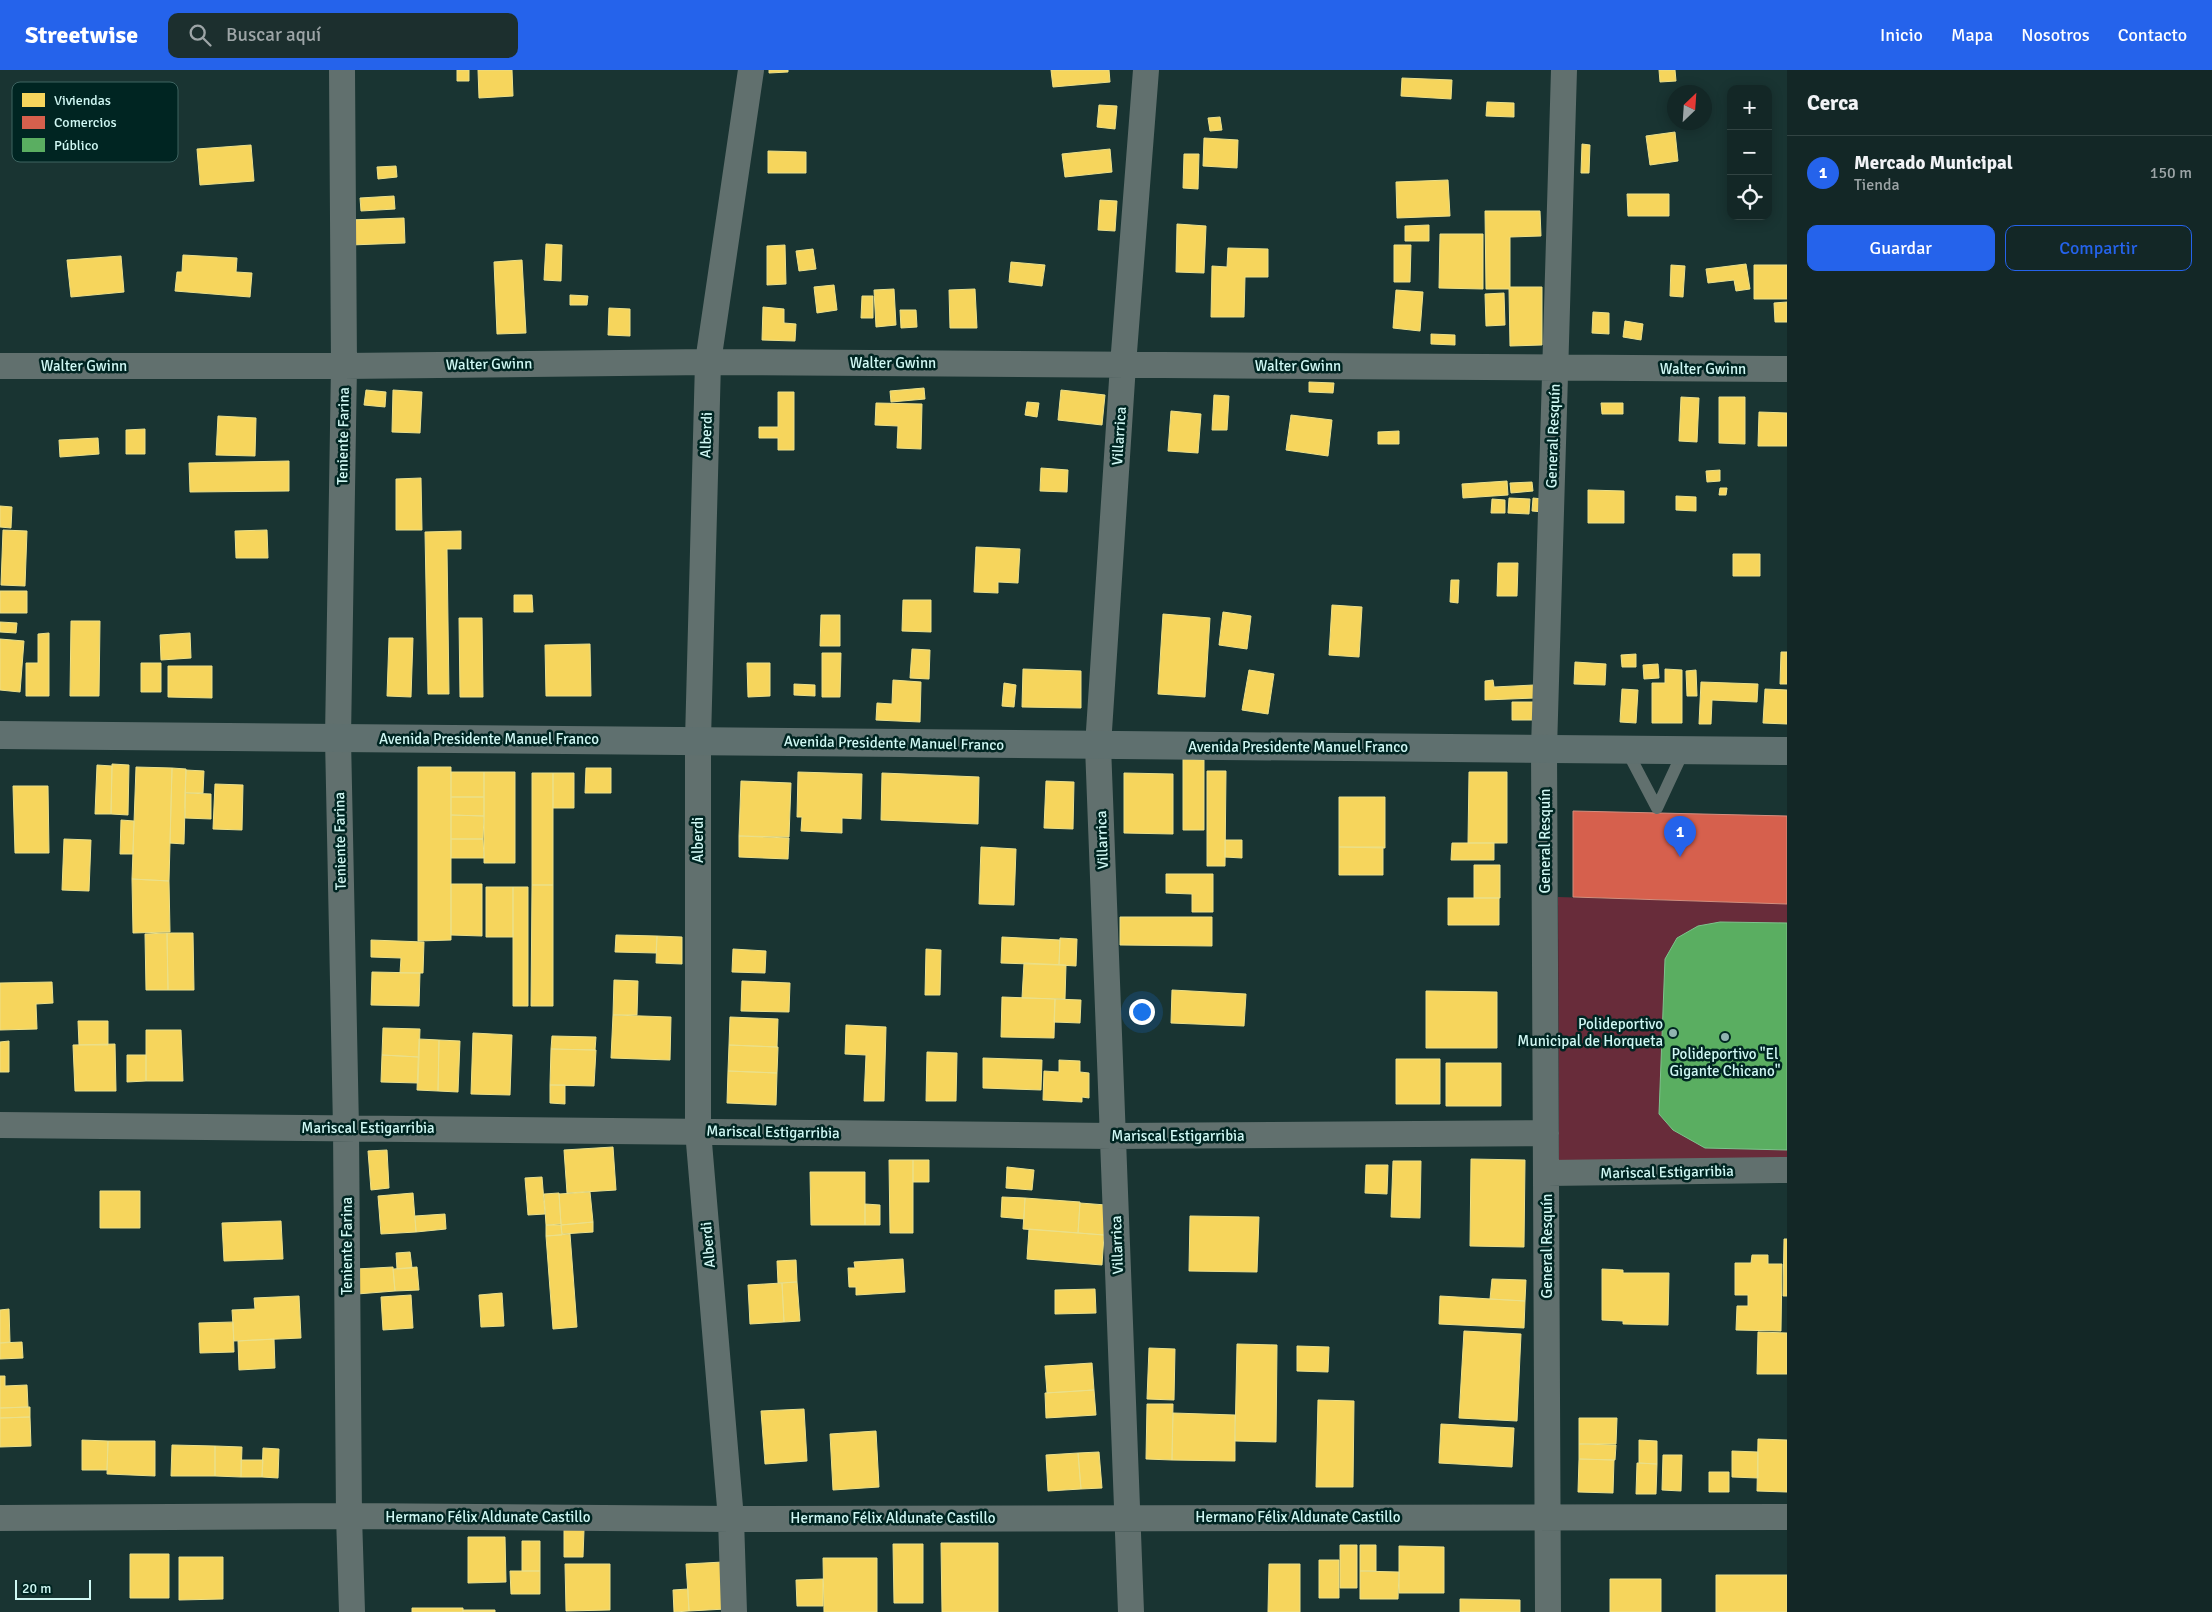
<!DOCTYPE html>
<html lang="es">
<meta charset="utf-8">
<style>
:root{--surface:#132726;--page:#1c2f2e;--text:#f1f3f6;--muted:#9da5a7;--line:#324443;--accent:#2563eb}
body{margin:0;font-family:Signika,sans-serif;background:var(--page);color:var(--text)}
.controls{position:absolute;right:15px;top:15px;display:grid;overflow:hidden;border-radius:10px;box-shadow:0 2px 12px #0003}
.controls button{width:45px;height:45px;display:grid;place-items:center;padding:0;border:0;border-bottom:1px solid var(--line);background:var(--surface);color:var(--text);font:25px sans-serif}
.compass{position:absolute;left:1667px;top:15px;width:45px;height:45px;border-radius:50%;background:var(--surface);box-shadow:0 2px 12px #0003;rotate:25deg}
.scale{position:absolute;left:15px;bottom:12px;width:76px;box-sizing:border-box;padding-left:5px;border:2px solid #d0f8f4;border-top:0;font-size:14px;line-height:18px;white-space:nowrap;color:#d0f8f4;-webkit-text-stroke:4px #002522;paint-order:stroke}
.you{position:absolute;left:1141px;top:941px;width:18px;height:18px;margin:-12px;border:4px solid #fff;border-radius:50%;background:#1a73e8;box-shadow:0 0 0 8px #1a73e833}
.badge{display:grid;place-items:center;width:32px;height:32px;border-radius:50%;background:var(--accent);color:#fff;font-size:16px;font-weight:700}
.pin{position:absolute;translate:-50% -41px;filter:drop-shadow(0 1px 2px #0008)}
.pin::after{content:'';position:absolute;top:26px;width:18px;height:15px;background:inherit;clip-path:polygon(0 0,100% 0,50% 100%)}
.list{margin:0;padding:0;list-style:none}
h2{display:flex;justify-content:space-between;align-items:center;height:65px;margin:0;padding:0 20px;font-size:21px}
h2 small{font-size:16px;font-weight:400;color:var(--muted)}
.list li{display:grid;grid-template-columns:32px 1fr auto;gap:15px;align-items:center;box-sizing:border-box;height:75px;padding:0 20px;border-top:1px solid var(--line)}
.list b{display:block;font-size:19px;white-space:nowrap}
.list p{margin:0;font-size:16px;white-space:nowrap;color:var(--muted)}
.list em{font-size:16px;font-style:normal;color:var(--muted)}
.actions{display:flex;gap:10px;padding:15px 20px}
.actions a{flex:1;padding:11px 0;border:1px solid var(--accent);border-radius:10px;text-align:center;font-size:18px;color:var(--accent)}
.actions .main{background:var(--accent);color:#fff}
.icon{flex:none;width:28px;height:28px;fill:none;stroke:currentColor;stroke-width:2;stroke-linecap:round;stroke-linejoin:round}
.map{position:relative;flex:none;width:1787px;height:1542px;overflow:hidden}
header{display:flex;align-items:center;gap:30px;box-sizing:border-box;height:70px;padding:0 25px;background:var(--accent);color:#fff}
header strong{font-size:24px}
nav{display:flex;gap:28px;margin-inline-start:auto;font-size:18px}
.search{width:350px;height:45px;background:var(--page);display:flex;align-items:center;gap:12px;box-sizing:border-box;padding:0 18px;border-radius:10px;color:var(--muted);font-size:19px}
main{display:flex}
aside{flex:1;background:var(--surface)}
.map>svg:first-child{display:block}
.green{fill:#682c3a}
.homes{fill:#f6d55c;stroke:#ebe08a}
.shops{fill:#d6604d;stroke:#d48e7f}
.public{fill:#5aae61;stroke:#7dc48d}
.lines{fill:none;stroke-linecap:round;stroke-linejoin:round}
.lane{stroke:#61706e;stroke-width:12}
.street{stroke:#61706e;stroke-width:26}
.secondary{stroke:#5f706f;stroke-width:28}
.poi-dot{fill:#90b3b0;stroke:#002522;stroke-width:2}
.labels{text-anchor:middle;stroke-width:5;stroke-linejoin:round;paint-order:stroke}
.street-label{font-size:15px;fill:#d0f8f4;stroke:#002522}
.poi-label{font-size:15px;fill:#d0f8f4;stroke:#002522;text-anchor:end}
.key{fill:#002522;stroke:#3e6461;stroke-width:1}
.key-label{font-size:14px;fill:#d0f8f4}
</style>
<header>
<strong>Streetwise</strong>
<div class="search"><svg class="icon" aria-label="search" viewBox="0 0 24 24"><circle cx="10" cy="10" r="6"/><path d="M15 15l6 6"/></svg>Buscar aquí</div>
<nav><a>Inicio</a><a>Mapa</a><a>Nosotros</a><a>Contacto</a></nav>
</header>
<main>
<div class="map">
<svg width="1787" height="1542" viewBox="0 0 1787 1542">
<rect width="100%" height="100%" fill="#193432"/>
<path class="green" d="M1558 827 1787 834V1092L1559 1093Z"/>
<path class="homes" d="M457 0H469V11H457Z
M478 0H512L513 26 479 28Z
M769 0H788V2L769 3Z
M1051 0H1109L1110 12 1053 17Z
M1659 0H1675L1676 11 1660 12Z
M1402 8 1452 10 1451 29 1401 26Z
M1487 32 1514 33V47L1486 46Z
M1099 35 1117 36 1115 59 1097 57Z
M1220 47 1222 60 1210 61 1208 48Z
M1675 62 1678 91 1650 95 1646 66Z
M1204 68 1238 70 1237 98 1203 96Z
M1582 74 1590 75 1589 103H1581Z
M251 75 254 111 200 115 197 79Z
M1110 79 1112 102 1065 107 1062 84Z
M768 81 806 82V103H768Z
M1184 84H1199L1198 119 1183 118Z
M396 96 397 107 378 109 377 97Z
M1448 110 1450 146 1397 148 1396 112Z
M1627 124H1669V146H1628Z
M394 126 395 139 361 141 360 128Z
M1100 130 1117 131 1115 161 1098 160Z
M1485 141H1540L1541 166 1510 167V217H1542V275L1510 276 1509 219H1486Z
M404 148 405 173 350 175 349 150Z
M1177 154 1206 156 1204 203 1176 202Z
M1429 155V171H1405V156Z
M1440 164H1483V219L1439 218Z
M546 174 562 175 561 211 544 210Z
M785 175 786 214 767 215V176Z
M1394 175H1411L1410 212H1394Z
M1228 178 1268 179V207H1245L1244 247H1211L1212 196 1227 197Z
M813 179 816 199 799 201 796 181Z
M183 185 237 188 236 202 252 203 250 227 175 221 177 202H182Z
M121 186 124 222 71 227 67 190Z
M522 190 526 263 497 264 494 192Z
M1011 192 1045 195 1042 216 1009 212Z
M1746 194 1750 219 1736 221 1734 210 1708 213 1706 199Z
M1671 195 1685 196 1683 227 1670 226Z
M1754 195H1787V229H1754Z
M834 215 837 240 817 243 814 217Z
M894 219 896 255 876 257 874 220Z
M975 219 977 258H950L949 220Z
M1396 220 1423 222 1420 261 1393 258Z
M1504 223 1505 255 1486 256 1485 224Z
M570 225 588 226 587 235H570Z
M862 226H873V248H861Z
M1787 232V252H1775L1774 233Z
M763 237 784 239V253L796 254 795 271 762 270Z
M609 238 630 239V266L608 265Z
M900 240H916L917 257 901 258Z
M1593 242 1609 243V264L1592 263Z
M1625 251 1643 254 1641 270 1623 267Z
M1431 264 1455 265V275L1431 274Z
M1309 312 1334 313 1333 323 1309 322Z
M924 318 925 329 891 332 890 321Z
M366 320 386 322 385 337 364 335Z
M393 320 422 322 420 363 392 362Z
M1061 320 1105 325 1102 355 1058 350Z
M778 322H794V380H778V368H759V357H778Z
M1214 325 1229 326 1227 360H1212Z
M1681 327 1699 328 1697 372 1679 371Z
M1719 327H1745V374L1719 373Z
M1027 332 1039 333 1037 347 1025 345Z
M876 333 922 334 921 379 897 378 898 356 875 355Z
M1601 333H1623V344H1602Z
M1171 341 1201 344 1198 383 1168 381Z
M1759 342 1787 343V376H1758Z
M1291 345 1332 350 1328 386 1286 380Z
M218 346 256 348 255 386 216 385Z
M145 359V384H126V360Z
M1399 361V374H1378V362Z
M98 368 99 384 60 387 59 370Z
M289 391V421L190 422 189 393Z
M1041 398 1068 400 1067 422 1040 421Z
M1720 400V411L1707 412 1706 401Z
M421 408 422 460H396V409Z
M1507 411 1508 425 1463 428 1462 414Z
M1532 412 1533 421 1511 423 1510 413Z
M1720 418H1727L1726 425H1719Z
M1588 420 1624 421V453H1588Z
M1676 426 1696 427V441L1676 440Z
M1509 428 1530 429 1529 444 1508 443Z
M1533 428 1543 429V442L1532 441Z
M1492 429 1505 430V443H1491Z
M0 436 12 437 11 458 0 457Z
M3 460 27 461 25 516 1 515Z
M267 460 268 488H236L235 461Z
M461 461V479H447L449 624H428L425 462Z
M976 477 1020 479 1018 513 998 512V523L974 522Z
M1733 484H1760V506H1733Z
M1498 493H1518L1517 526H1497Z
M1451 510H1459L1458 533 1450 532Z
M0 521H27V543H0Z
M514 525H532L533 542H514Z
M903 530H931V562L902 561Z
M1332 535 1362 537 1359 587 1329 585Z
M1223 542 1251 546 1247 579 1219 575Z
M1163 544 1210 548 1205 627 1158 624Z
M821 545H840V576H820Z
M459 548H482L483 627H460Z
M71 551H100L99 626H70Z
M0 552 17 553 16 563 0 562Z
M49 563V626H26V593H38V564Z
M190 563 191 588 161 590 160 565Z
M389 568H413L411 627 387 626Z
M0 569 24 571 20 622 0 620Z
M590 574 591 626H546L545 575Z
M912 579 930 580 929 609 910 608Z
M1781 582H1787V614H1780Z
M822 583H841L840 627H822Z
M1636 584V597H1622L1621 585Z
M1575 592 1606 594 1605 615 1574 614Z
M141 593H161V622H141Z
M747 593H770V626L748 627Z
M1658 594 1659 608 1644 609 1643 595Z
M168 596H212V628L168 627Z
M1023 599 1081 601V638L1022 637Z
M1665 599 1682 600V653H1652V613H1665Z
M1249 600 1274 604 1268 644 1242 640Z
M1696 600 1697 626H1687L1686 601Z
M893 610 921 612 920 652 876 650 877 633 892 634Z
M1493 610 1494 617 1534 615 1535 628 1485 630V611Z
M1701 612 1758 614 1757 632 1712 630 1711 654H1699Z
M1004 613 1016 615 1014 637 1002 636Z
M794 614 815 615V626L794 625Z
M1622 619 1638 620 1636 653 1620 652Z
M1765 619 1787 620V654L1763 653Z
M1512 632H1534V650H1512Z
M1183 689 1204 690V760H1183Z
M112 694 129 695 128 745 111 744Z
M97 695 112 696 111 744H95Z
M136 697 172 698 169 811 132 809Z
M418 697H451V870L418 871Z
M172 698 186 699 184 774 170 773Z
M586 698H611V723H585Z
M186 700 204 701 203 723H185Z
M1207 701H1226L1225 796H1207Z
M451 702H484V727H451Z
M484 702H515V793H484Z
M798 702 862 704 861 749 842 748V763L801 761 802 747H797Z
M1469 702H1507V773H1468Z
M532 703H553V815H532Z
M553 703H574V738H553Z
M882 703 979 707 978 754 881 750Z
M1124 703 1173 704V764L1124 763Z
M741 711 791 713 789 767 739 766Z
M1046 711 1074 712 1073 759 1044 758Z
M215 714 243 715 242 760 213 759Z
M13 716H48L49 783H15Z
M185 723 211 724V749L185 748Z
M451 727H484V746L451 745Z
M1339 727H1385V778L1339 777Z
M451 745 484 746 483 769H451Z
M121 750 134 751 133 784H120Z
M739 766 789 768 788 789 739 787Z
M64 769 91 770 89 821 62 820Z
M451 769H483L484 788H451Z
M1225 770H1242V788L1225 787Z
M1452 773H1494V790H1451Z
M981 777 1016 779 1014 835 979 834Z
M1339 777H1383V805H1339Z
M1474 795H1500V828H1474Z
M1166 804H1213V842H1192V824L1166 823Z
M132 809 169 811 170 862 133 863Z
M451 814H482V866L451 865Z
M532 815H553V936H531Z
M486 817H513V867H486Z
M513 817H528V936H513Z
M1448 828H1499V855H1448Z
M1120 847H1212V876L1120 875Z
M167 863H193L194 920H168Z
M167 863 168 920H146L145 864Z
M616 865 657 866 656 883 615 882Z
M657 866 682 867V894L656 893Z
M1002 867 1060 870 1059 895 1001 893Z
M1060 868 1077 869 1076 896 1059 895Z
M371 870 424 872 423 903H400L401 888 371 887Z
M733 879 766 881 765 903 732 902Z
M926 879 941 880 940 925H925Z
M1024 893 1066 895 1065 929 1022 928Z
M372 902 420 903 419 936 371 935Z
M614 910 638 911 637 945H613Z
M742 911 790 913 789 942 741 941Z
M52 912 53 933 36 934 37 959 0 960V913Z
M1172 920 1246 924 1244 956 1171 953Z
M1426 921 1497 922V978H1426Z
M1002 927 1055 929 1054 968 1001 967Z
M1055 929 1081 930 1080 953 1054 952Z
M613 945 671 947 670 990 611 988Z
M730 947 778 949 777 977 729 975Z
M78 951H108V975H79Z
M846 955 886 957 884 1031H864L866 985 845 984Z
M383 958 420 959 419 987 382 985Z
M146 960H181L183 1011H146Z
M473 963 512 965 510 1025 471 1024Z
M552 966 596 967 595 980 551 979Z
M419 969 439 970 438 1021 417 1020Z
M439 970 460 971 458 1022 438 1021Z
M9 971V1002H0V972Z
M115 974 116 1021H75L73 975Z
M729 975 778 977 777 1003 728 1001Z
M551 979 596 980 594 1016 550 1015Z
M927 982 957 983 956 1031H926Z
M127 985H146V1011L127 1012Z
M382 985 419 987 418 1013 381 1012Z
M983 988 1042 990 1041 1020 983 1018Z
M1396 989H1440V1034H1396Z
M1059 990 1080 991V1002L1089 1003V1028L1082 1027V1032L1043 1030 1044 1001 1059 1002Z
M1446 993H1501V1036H1446Z
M728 1001 777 1003 776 1035 727 1033Z
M550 1015H565V1034L550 1033Z
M613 1077 616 1120 567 1123 564 1080Z
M387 1080 389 1118 371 1120 368 1081Z
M1471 1089 1525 1090 1524 1177 1470 1176Z
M889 1090H913V1163H890Z
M913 1090H929V1112H913Z
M1393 1091H1421L1420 1148 1391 1147Z
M1366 1095H1388L1387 1124 1365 1123Z
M1007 1097 1034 1100 1032 1120 1006 1118Z
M810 1102H865V1155H811Z
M542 1107 545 1144 528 1145 525 1108Z
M100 1121H140V1158H100Z
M590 1122 593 1152 561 1155 559 1124Z
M413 1123 416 1162 381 1164 378 1126Z
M559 1123 561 1154 546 1155 544 1124Z
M1002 1127 1025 1128 1024 1149 1001 1147Z
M1025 1128 1080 1132 1078 1163 1023 1159Z
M1080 1133 1106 1135 1104 1165 1078 1163Z
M865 1134 880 1135V1155H865Z
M445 1144 446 1159 416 1162 415 1146Z
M1190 1146 1259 1147 1257 1202 1189 1201Z
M281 1151 283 1189 224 1191 222 1153Z
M593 1152V1162L562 1164 561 1155Z
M546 1155H561L562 1165 546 1166Z
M1029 1159 1104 1165 1102 1195 1027 1189Z
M570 1164 577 1257 553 1259 546 1166Z
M1784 1169H1787V1226H1783Z
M410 1182 412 1198 397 1199 396 1183Z
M1752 1185H1768V1194H1782L1781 1261 1736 1260 1737 1236H1748V1225H1735V1193H1751Z
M903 1189 905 1222 856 1225V1217H849L848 1198H855L854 1192Z
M796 1190 797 1212 778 1213 777 1191Z
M393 1197 395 1221 357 1224 356 1199Z
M417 1197 419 1220 395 1221 393 1199Z
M1602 1199 1623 1200V1203H1669L1668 1255 1623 1254V1251L1602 1250Z
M1492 1209 1526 1210 1525 1231 1490 1229Z
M797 1212 800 1251 784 1252 782 1213Z
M782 1213 784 1252 750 1254 748 1215Z
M1095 1219 1096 1243 1055 1244V1220Z
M502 1223 504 1256 481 1257 479 1225Z
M411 1225 413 1258 383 1260 381 1227Z
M299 1226 301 1268 234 1271 232 1240 255 1239 254 1228Z
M1440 1226 1525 1231 1524 1258 1439 1254Z
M9 1239 10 1272 0 1273V1240Z
M233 1252 234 1282 200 1283 199 1253Z
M1464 1261 1521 1264 1517 1351 1459 1348Z
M1758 1262 1787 1263V1304H1757Z
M274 1269 275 1298 239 1300 238 1271Z
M22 1272 23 1288 0 1289V1273Z
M1237 1274 1277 1275 1276 1372 1235 1371Z
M1297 1276 1329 1277 1328 1302 1297 1301Z
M1149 1278 1175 1279 1174 1330 1147 1329Z
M1092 1293 1094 1320 1047 1323 1045 1296Z
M0 1306H5V1316L27 1315 28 1337 0 1338Z
M1094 1320 1096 1345 1046 1348 1045 1323Z
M1318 1330 1354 1331 1353 1417H1316Z
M1147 1334H1173L1172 1390 1146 1389Z
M30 1337V1347L0 1348V1338Z
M804 1339 807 1391 765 1394 761 1341Z
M1173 1343 1235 1345V1391L1172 1390Z
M30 1347 31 1376 0 1377V1348Z
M1579 1348H1617L1616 1374H1579Z
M1441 1354 1514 1358 1512 1397 1439 1393Z
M876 1361 879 1417 833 1420 830 1364Z
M1758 1369 1787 1370V1422L1757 1421Z
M82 1370 108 1371 107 1400H82Z
M1639 1370 1657 1371V1394L1639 1393Z
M108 1371H155V1406L107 1404Z
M1579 1374 1616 1375 1615 1390 1579 1389Z
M172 1375 215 1376V1406H171Z
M215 1376 242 1377 241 1407 215 1406Z
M263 1378 279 1379 278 1408 262 1407Z
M1732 1381 1758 1382V1408L1732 1407Z
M1099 1382 1102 1418 1081 1419 1078 1383Z
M1078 1383 1081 1419 1048 1421 1046 1385Z
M1663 1385H1682L1681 1421 1662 1420Z
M1579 1389 1614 1390 1613 1423 1578 1422Z
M241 1390H263L262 1407H241Z
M1637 1393 1657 1394 1656 1424H1636Z
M1709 1402H1729V1422H1709Z
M564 1459 584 1460 583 1487H564Z
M468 1467H505L506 1512 468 1513Z
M522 1471H540V1501H522Z
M941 1473H998V1542H942Z
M893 1474H923V1533H894Z
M1340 1475H1357V1518H1340Z
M1360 1475H1376V1501H1360Z
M1399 1476 1444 1477V1523H1399Z
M130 1484H169V1528H130Z
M179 1487H223V1529L179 1530Z
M823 1488H877V1542H824Z
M1319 1490H1339V1528H1319Z
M723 1492 726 1539 689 1541 686 1494Z
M565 1494H610V1540L566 1541Z
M1269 1494H1300V1542H1268Z
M510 1501H540V1524H511Z
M1360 1501 1399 1502 1398 1529H1360Z
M1716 1505H1787V1542H1716Z
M823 1509V1536H797L796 1510Z
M1610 1509H1661V1542H1610Z
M688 1519 689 1541 674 1542 673 1520Z
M1460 1529 1520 1530V1542H1460Z
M412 1538H463V1542H412Z
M463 1540H495V1542H463Z"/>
<path class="shops" d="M1573 741 1787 746V834L1573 827Z"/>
<path class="public" d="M1720 852 1787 853V1080L1705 1078 1673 1060 1659 1044 1665 889 1677 868 1698 856Z"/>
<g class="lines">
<path class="lane" d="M1626 679 1657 738 1684 680"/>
<path class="street" d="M342 0 344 296 338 668 346 1058 349 1446 352 1542
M0 296H344L708 292 1787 299
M0 1055 1113 1066 1546 1063
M1547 1103 1787 1100
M0 1448 349 1446 731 1449 1787 1447
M734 1542 731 1449 698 1061V670L708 292 751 0
M1131 1542 1098 676 1123 295 1146 0
M1548 1542 1544 679 1564 0"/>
<path class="secondary" d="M0 665 1787 681"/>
</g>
<g class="poi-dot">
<circle cx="1673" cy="963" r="5"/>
<circle cx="1725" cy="967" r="5"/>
</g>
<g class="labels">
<g class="street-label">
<text x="893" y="298">Walter Gwinn</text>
<text transform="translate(489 294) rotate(-1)" y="5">Walter Gwinn</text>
<text x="84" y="301">Walter Gwinn</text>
<text x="1298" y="301">Walter Gwinn</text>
<text x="1703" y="304">Walter Gwinn</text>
<text transform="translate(706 365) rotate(-88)" y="5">Alberdi</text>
<text transform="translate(343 366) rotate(-89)" y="5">Teniente Farina</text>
<text transform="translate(1119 366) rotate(-86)" y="5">Villarrica</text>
<text transform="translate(1553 366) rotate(-88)" y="5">General Resquín</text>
<text x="489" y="674">Avenida Presidente Manuel Franco</text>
<text transform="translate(894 673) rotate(1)" y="5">Avenida Presidente Manuel Franco</text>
<text x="1298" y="682">Avenida Presidente Manuel Franco</text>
<text transform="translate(698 770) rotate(-90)" y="5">Alberdi</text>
<text transform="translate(1102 770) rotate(-92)" y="5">Villarrica</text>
<text transform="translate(340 771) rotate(-91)" y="5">Teniente Farina</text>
<text transform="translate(1545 771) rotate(-90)" y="5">General Resquín</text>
<text x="368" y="1063">Mariscal Estigarribia</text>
<text transform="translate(773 1062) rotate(1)" y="5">Mariscal Estigarribia</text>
<text x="1178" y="1071">Mariscal Estigarribia</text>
<text transform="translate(1667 1102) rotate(-1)" y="5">Mariscal Estigarribia</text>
<text transform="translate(708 1175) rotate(-95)" y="5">Alberdi</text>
<text transform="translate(1117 1175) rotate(-92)" y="5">Villarrica</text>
<text transform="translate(347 1176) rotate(-90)" y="5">Teniente Farina</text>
<text transform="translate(1547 1176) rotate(-90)" y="5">General Resquín</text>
<text x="488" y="1452">Hermano Félix Aldunate Castillo</text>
<text x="1298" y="1452">Hermano Félix Aldunate Castillo</text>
<text x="893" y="1453">Hermano Félix Aldunate Castillo</text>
</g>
<g class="poi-label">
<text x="1663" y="959">Polideportivo<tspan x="1663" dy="17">Municipal de Horqueta</tspan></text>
<text x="1725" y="989" text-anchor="middle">Polideportivo "El<tspan x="1725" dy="17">Gigante Chicano"</tspan></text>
</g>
</g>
<rect x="12" y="12" width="166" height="80" rx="8" class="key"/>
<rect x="22" y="23" width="23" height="14" fill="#f6d55c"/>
<rect x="22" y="46" width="23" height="13" fill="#d6604d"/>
<rect x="22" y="68" width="23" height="14" fill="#5aae61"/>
<g class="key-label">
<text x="54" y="35">Viviendas</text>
<text x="54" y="57">Comercios</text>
<text x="54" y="80">Público</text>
</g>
</svg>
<div class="controls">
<button>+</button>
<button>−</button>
<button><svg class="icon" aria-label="locate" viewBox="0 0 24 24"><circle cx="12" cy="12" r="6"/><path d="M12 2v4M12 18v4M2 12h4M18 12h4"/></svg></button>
</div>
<svg class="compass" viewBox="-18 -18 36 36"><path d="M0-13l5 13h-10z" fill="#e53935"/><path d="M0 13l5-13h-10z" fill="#9da5a7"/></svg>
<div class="scale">20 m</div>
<div class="you"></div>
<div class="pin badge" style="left:1680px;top:787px">1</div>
</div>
<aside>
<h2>Cerca<small></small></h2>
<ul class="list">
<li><span class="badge">1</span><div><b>Mercado Municipal</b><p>Tienda</p></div><em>150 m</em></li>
</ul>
<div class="actions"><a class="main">Guardar</a><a>Compartir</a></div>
</aside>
</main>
